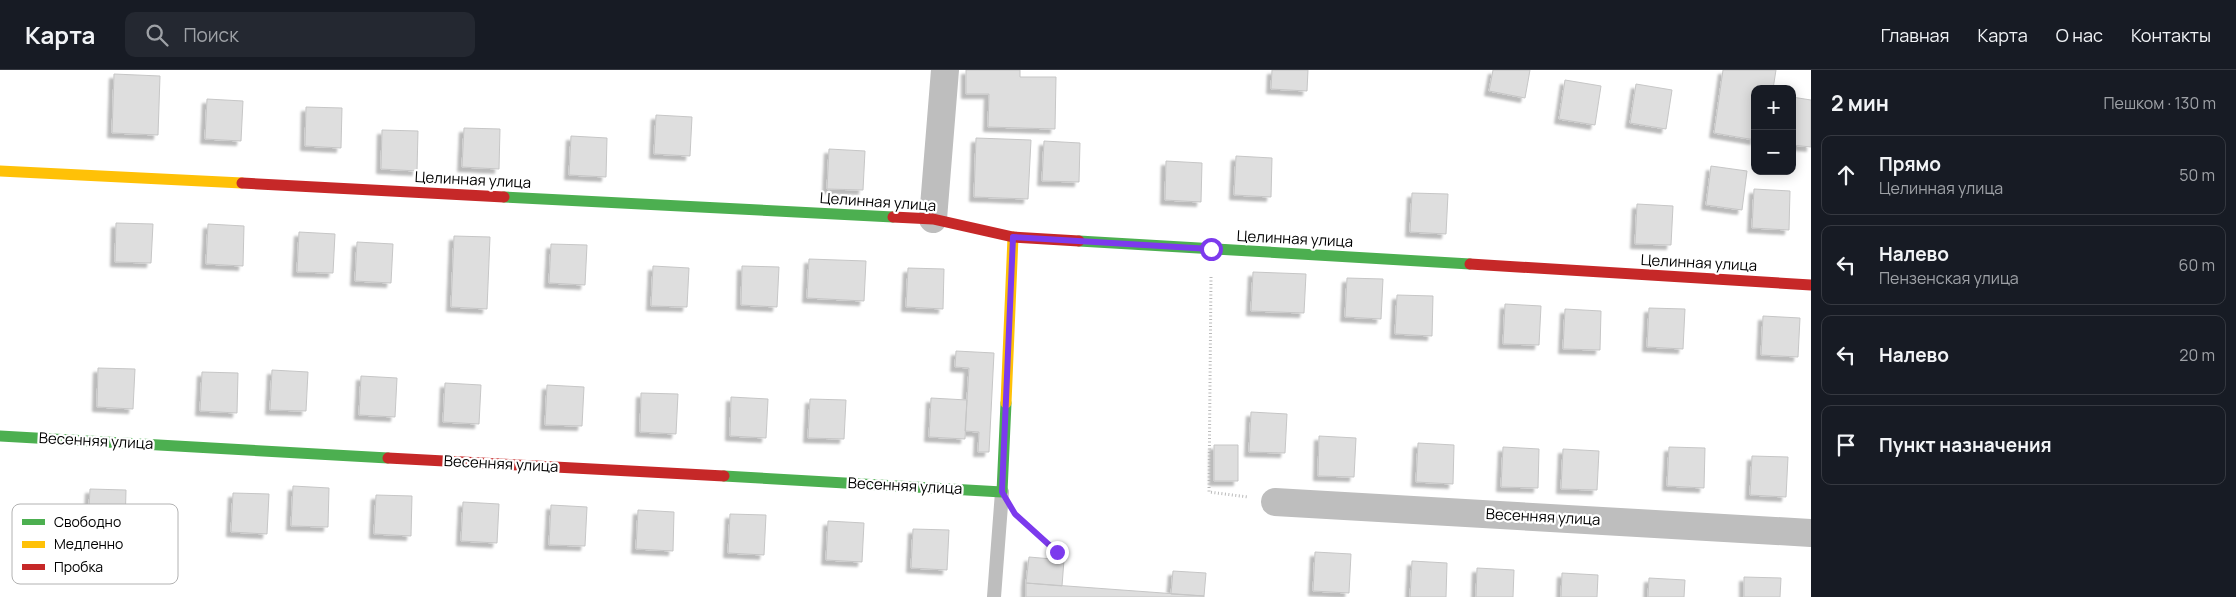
<!DOCTYPE html>
<html lang="ru">
<meta charset="utf-8">
<style>
:root{--surface:#171b24;--page:#242831;--text:#f1f3f6;--muted:#9ea1a6;--line:#363941}
body{margin:0;font-family:Manrope,sans-serif;background:var(--page);color:var(--text)}
.controls{position:absolute;right:15px;top:15px;display:grid;overflow:hidden;border-radius:10px;box-shadow:0 2px 12px #0003}
.controls button{width:45px;height:45px;display:grid;place-items:center;padding:0;border:0;border-bottom:1px solid var(--line);background:var(--surface);color:var(--text);font:25px sans-serif}
.stop{position:absolute;width:15px;height:15px;margin:-11px;border:4px solid #7c3aed;border-radius:50%;background:#fff}
.stop.end{background:#7c3aed;border-color:#fff;box-shadow:0 1px 5px #0008}
.list{margin:0;padding:0;list-style:none}
h2{display:flex;justify-content:space-between;align-items:center;height:65px;margin:0;padding:0 20px;font-size:21px}
h2 small{font-size:16px;font-weight:400;color:var(--muted)}
.list li{display:grid;grid-template-columns:32px 1fr auto;gap:15px;align-items:center;box-sizing:border-box;height:80px;margin:0 10px 10px;padding:0 10px;border:1px solid var(--line);border-radius:10px}
.list b{display:block;font-size:19px;white-space:nowrap}
.list p{margin:0;font-size:16px;white-space:nowrap;color:var(--muted)}
.list em{font-size:16px;font-style:normal;color:var(--muted)}
.icon{flex:none;width:28px;height:28px;fill:none;stroke:currentColor;stroke-width:2;stroke-linecap:round;stroke-linejoin:round}
.map{position:relative;flex:none;width:1811px;height:527px;overflow:hidden}
header{display:flex;align-items:center;gap:30px;box-sizing:border-box;height:70px;padding:0 25px;background:var(--surface);border-bottom:1px solid var(--line)}
header strong{font-size:24px}
nav{display:flex;gap:28px;margin-inline-start:auto;font-size:18px}
.search{width:350px;height:45px;background:var(--page);display:flex;align-items:center;gap:12px;box-sizing:border-box;padding:0 18px;border-radius:10px;color:var(--muted);font-size:19px}
main{display:flex}
aside{flex:1;background:var(--surface)}
.map>svg:first-child{display:block}
.building{fill:#dedede;stroke:#c6c6c6;filter:url(#shadow)}
.lines{fill:none;stroke-linecap:round;stroke-linejoin:round}
.path{stroke:#b9b9b9;stroke-width:3;stroke-dasharray:1 2.5;stroke-linecap:butt}
.lane{stroke:#bebebe;stroke-width:14}
.street{stroke:#bebebe;stroke-width:28}
.fast{stroke:#4caf50;stroke-width:11}
.slow{stroke:#ffc107;stroke-width:11}
.jam{stroke:#c62828;stroke-width:11}
.route{stroke:#7c3aed;stroke-width:6}
.labels{text-anchor:middle;stroke-width:4.5;stroke-linejoin:round;paint-order:stroke}
.street-label{font-size:15px;fill:#000;stroke:#fff}
.key{fill:#fff;stroke:#b2b2b2;stroke-width:1}
.key-label{font-size:14px;fill:#000}
</style>
<header>
<strong>Карта</strong>
<div class="search"><svg class="icon" aria-label="search" viewBox="0 0 24 24"><circle cx="10" cy="10" r="6"/><path d="M15 15l6 6"/></svg>Поиск</div>
<nav><a>Главная</a><a>Карта</a><a>О нас</a><a>Контакты</a></nav>
</header>
<main>
<div class="map">
<svg width="1811" height="527" viewBox="0 0 1811 527">
<defs>
<filter id="shadow"><feDropShadow dx="-4.5" dy="4.5" stdDeviation="1" flood-color="#0004"/></filter>
</defs>
<rect width="100%" height="100%" fill="#fff"/>
<path class="building" d="M966 0H1020V7H1056L1055 59 988 57 989 24H966Z
M1272 0H1308L1307 21 1271 19Z
M1493 0H1530L1525 28 1489 21Z
M1723 0H1776L1773 19H1755V70L1714 63Z
M114 4 160 6 158 65 112 63Z
M1565 10 1601 16 1595 55 1559 49Z
M1636 14 1672 20 1666 59 1630 53Z
M1792 27 1811 30V77L1792 75Z
M207 29 243 31 241 71 205 69Z
M306 37 342 38 341 78 305 76Z
M656 45 692 47 690 86 654 84Z
M464 58 500 59 499 99 462 97Z
M382 60 418 61 417 101 381 99Z
M571 66 607 68 606 107 569 105Z
M976 68 1031 70 1028 129 974 127Z
M1044 71 1080 73 1079 112 1042 111Z
M829 79 865 81 863 120 827 119Z
M1236 86 1272 88 1271 127 1234 125Z
M1166 91 1202 93 1201 132 1165 130Z
M1711 96 1747 101 1742 140 1706 135Z
M1754 119 1790 121 1789 160 1752 158Z
M1412 123 1448 124 1446 164 1410 162Z
M1637 134 1673 136 1671 175 1635 174Z
M116 153 153 154 151 193 115 192Z
M208 154 244 156 243 196 206 194Z
M299 162 335 164 333 203 297 202Z
M454 166 490 167 487 239 451 237Z
M357 172 393 174 391 213 355 211Z
M551 174 587 175 585 215 549 213Z
M809 189 866 191 864 231 807 228Z
M653 196 689 198 687 237 651 236Z
M742 196 779 197 777 237 741 235Z
M908 198 944 199 943 239 906 237Z
M1253 202 1306 204 1304 243 1251 241Z
M1347 208 1383 209 1381 249 1345 247Z
M1397 225 1433 226 1432 266 1395 264Z
M1505 234 1541 236 1539 275 1503 274Z
M1649 238 1685 239 1683 279 1647 277Z
M1565 239 1601 241 1600 280 1563 279Z
M1763 246 1800 248 1798 287 1761 285Z
M956 281 994 283 989 382H978L979 362 965 361 969 298 955 297Z
M98 298 135 299 133 339 97 337Z
M272 300 308 302 306 341 270 340Z
M202 302 238 303 237 343 200 341Z
M361 306 397 308 395 347 359 345Z
M445 313 481 315 479 354 443 352Z
M547 315 584 317 582 356 545 355Z
M641 323 678 324 676 364 640 362Z
M731 327 768 329 766 368 730 366Z
M931 328 967 330 965 369 929 367Z
M810 329 846 330 844 369 808 368Z
M1251 342 1287 344 1285 383 1249 382Z
M1319 366 1356 368 1354 407 1318 406Z
M1418 373 1454 375 1453 414 1416 412Z
M1214 375H1238V411H1214Z
M1503 377 1539 379 1538 418 1501 417Z
M1669 377 1705 378 1704 418 1667 416Z
M1563 379 1599 381 1597 420 1561 419Z
M1752 386 1788 387 1786 427 1750 425Z
M293 416 329 418 328 457 291 456Z
M90 419 126 420 125 459 88 458Z
M233 423 269 424 267 464 231 462Z
M376 425 412 426 411 466 374 464Z
M463 432 499 434 497 473 461 471Z
M551 435 587 437 585 476 549 475Z
M638 440 674 442 673 481 636 479Z
M730 444 766 445 764 485 728 483Z
M828 451 864 453 862 492 826 490Z
M913 459 949 460 947 500 911 498Z
M1315 482 1351 484 1349 523 1313 521Z
M1029 487 1064 490 1062 516 1026 513Z
M1412 491 1447 493 1446 527H1410Z
M1477 498 1514 500 1513 527H1476Z
M1173 501 1206 503 1204 526 1171 524Z
M1562 503 1598 505 1597 527H1561Z
M1744 507 1781 508 1780 527H1744Z
M1649 508 1685 510 1684 527H1648Z
M1026 513 1204 526V527H1026Z"/>
<g class="lines">
<path class="path" d="M1211 207 1209 422 1248 427
M1022 450 1057 482"/>
<path class="lane" d="M994 527 1002 422"/>
<path class="street" d="M933 149 945 0
M1275 432 1811 463"/>
<path class="fast" d="M504 127 893 147
M1079 171 1470 194
M0 366 388 388
M724 406 1002 422 1006 333"/>
<path class="slow" d="M0 101 242 113
M1006 333 1013 167"/>
<path class="jam" d="M242 113 504 127
M893 147 933 149 1013 167 1079 171
M1470 194 1811 215
M388 388 724 406"/>
</g>
<g class="lines">
<path class="route" d="M1057 482 1015 444 1002 422 1013 167 1211 179"/>
</g>
<g class="labels">
<g class="street-label">
<text transform="translate(473 110) rotate(3)" y="5">Целинная улица</text>
<text transform="translate(878 132) rotate(4)" y="5">Целинная улица</text>
<text transform="translate(1295 169) rotate(3)" y="5">Целинная улица</text>
<text transform="translate(1699 193) rotate(3)" y="5">Целинная улица</text>
<text transform="translate(96 371) rotate(3)" y="5">Весенняя улица</text>
<text transform="translate(501 394) rotate(3)" y="5">Весенняя улица</text>
<text transform="translate(905 416) rotate(3)" y="5">Весенняя улица</text>
<text transform="translate(1543 447) rotate(3)" y="5">Весенняя улица</text>
</g>
</g>
<rect x="12" y="434" width="166" height="80" rx="8" class="key"/>
<rect x="22" y="449" width="23" height="6" fill="#4caf50"/>
<rect x="22" y="471" width="23" height="7" fill="#ffc107"/>
<rect x="22" y="494" width="23" height="6" fill="#c62828"/>
<g class="key-label">
<text x="54" y="457">Свободно</text>
<text x="54" y="479">Медленно</text>
<text x="54" y="502">Пробка</text>
</g>
</svg>
<div class="controls">
<button>+</button>
<button>−</button>
</div>
<div class="stop" style="left:1211px;top:179px"></div>
<div class="stop end" style="left:1057px;top:482px"></div>
</div>
<aside>
<h2>2 мин<small>Пешком · 130 m</small></h2>
<ul class="list">
<li><svg class="icon" aria-label="ahead" viewBox="0 0 24 24"><path d="M12 20V5M6 11l6-6 6 6"/></svg><div><b>Прямо</b><p>Целинная улица</p></div><em>50 m</em></li>
<li><svg class="icon" aria-label="left" viewBox="0 0 24 24"><path d="M17 20v-9H6M10 6l-5 5 5 5"/></svg><div><b>Налево</b><p>Пензенская улица</p></div><em>60 m</em></li>
<li><svg class="icon" aria-label="left" viewBox="0 0 24 24"><path d="M17 20v-9H6M10 6l-5 5 5 5"/></svg><div><b>Налево</b></div><em>20 m</em></li>
<li><svg class="icon" aria-label="arrive" viewBox="0 0 24 24"><path d="M6 21V4h12l-3 4 3 4H6"/></svg><div><b>Пункт назначения</b></div></li>
</ul>
</aside>
</main>
